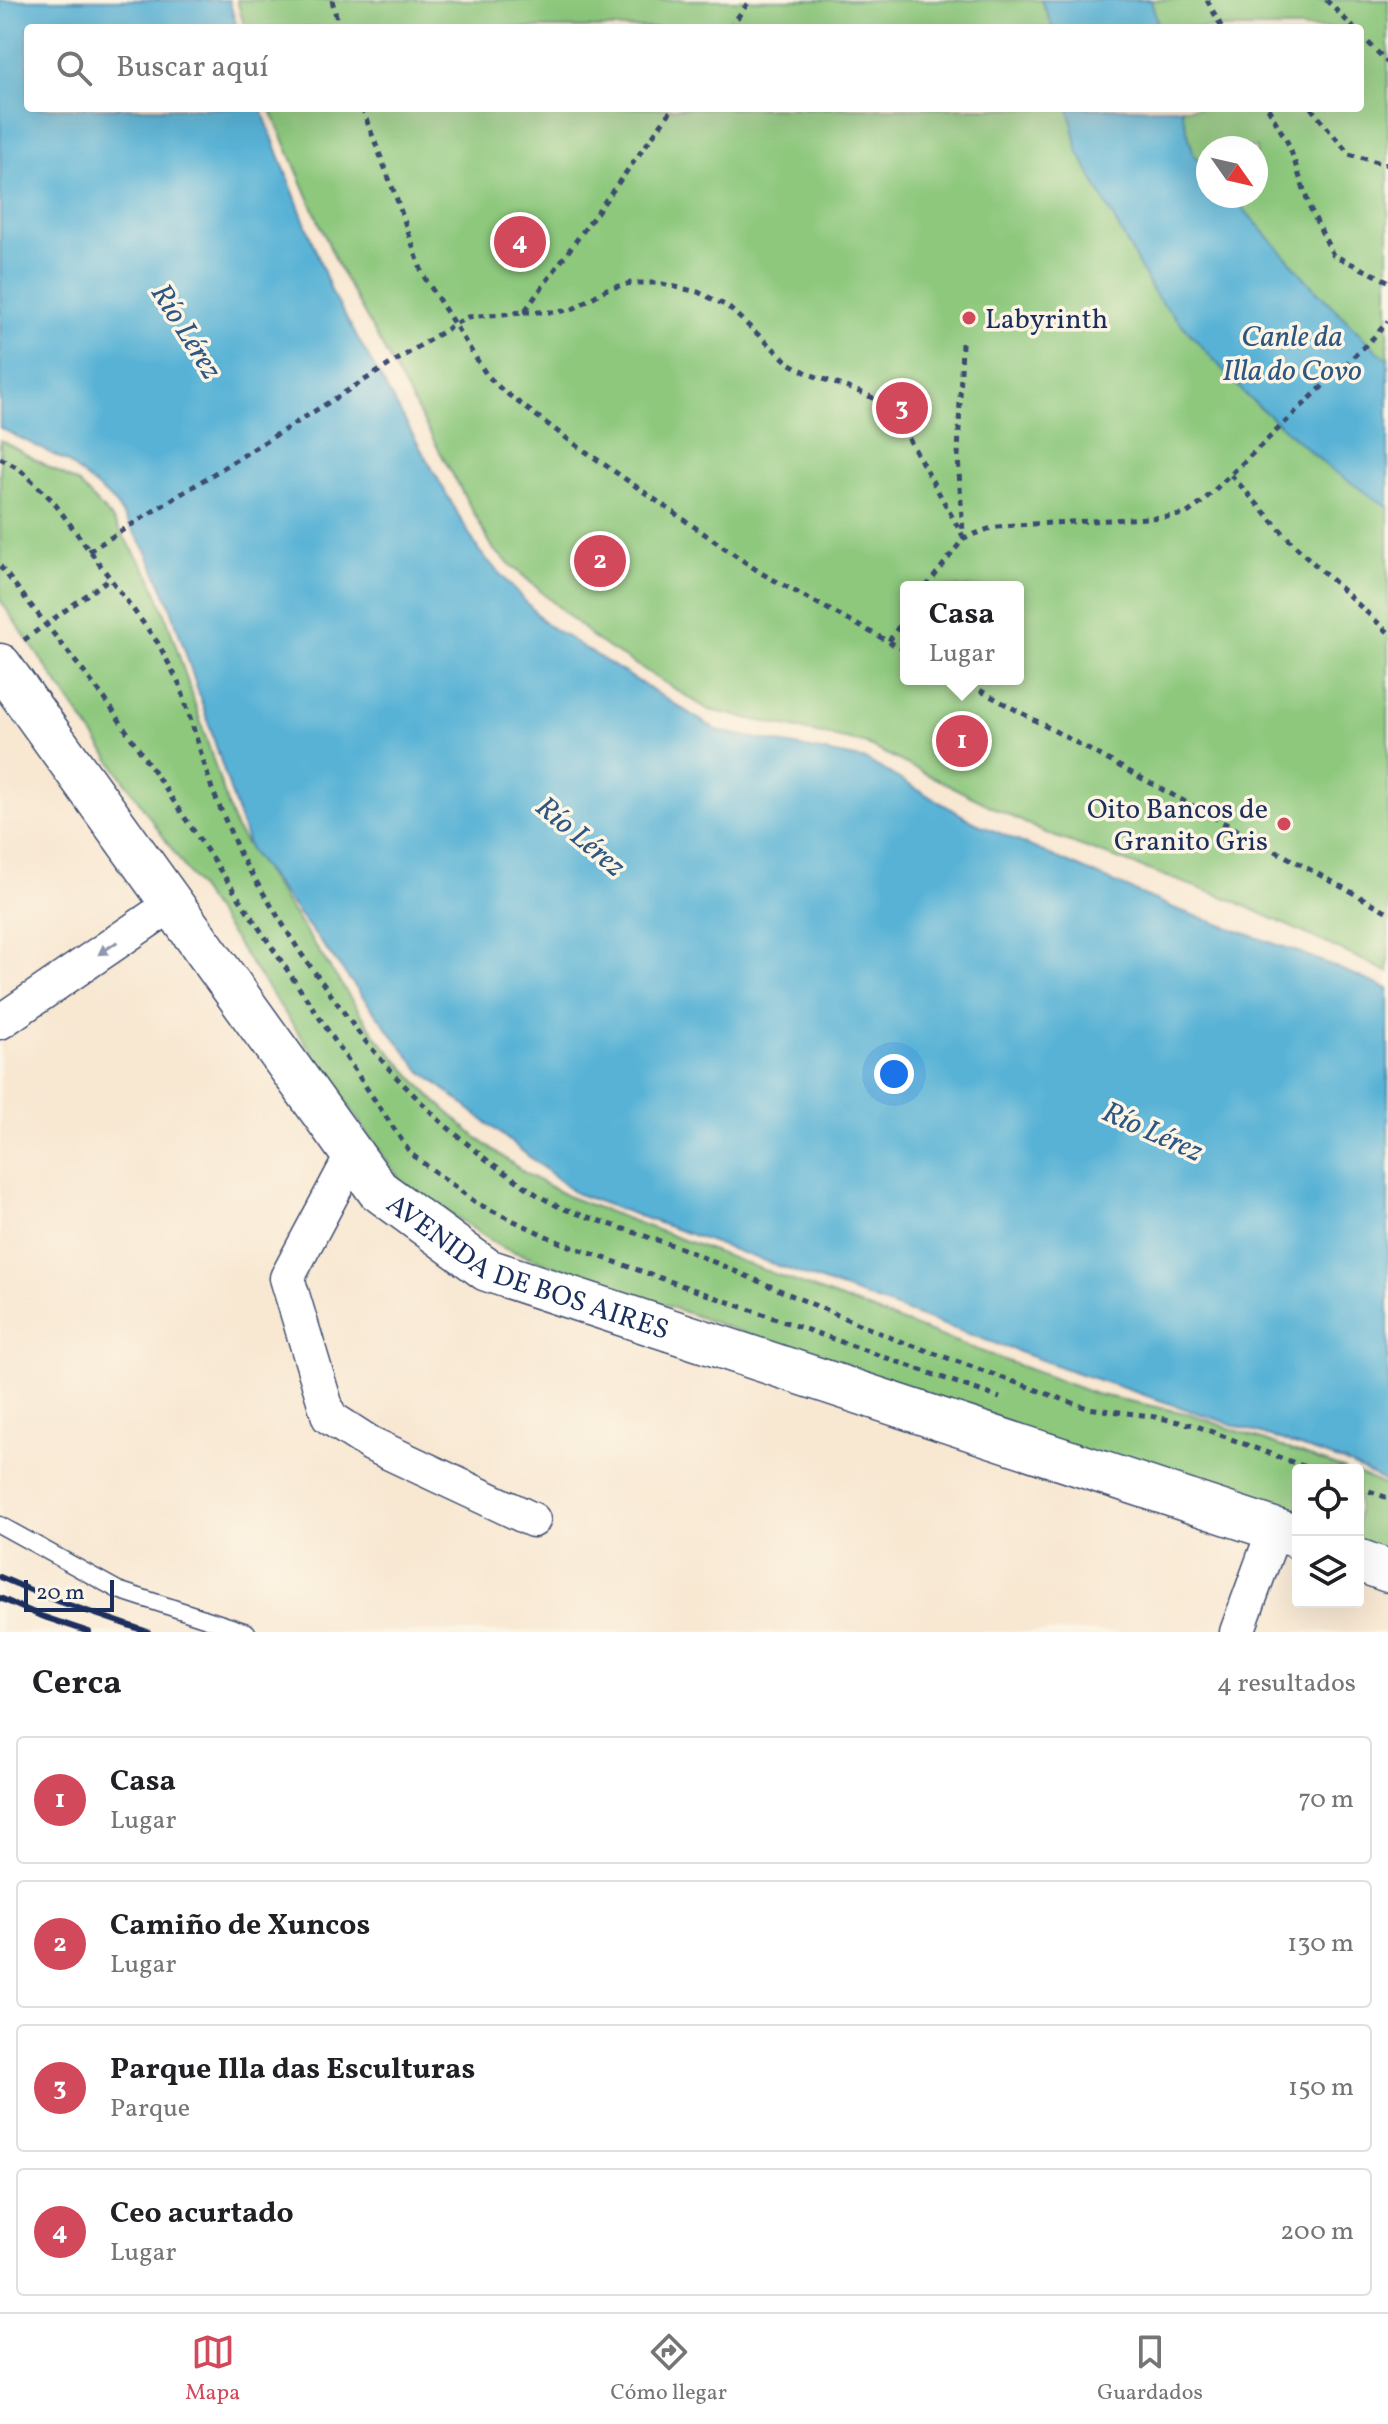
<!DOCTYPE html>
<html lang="es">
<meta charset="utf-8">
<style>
:root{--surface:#fff;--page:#f6f6f6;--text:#202124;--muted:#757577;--line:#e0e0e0;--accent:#d1495b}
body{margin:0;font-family:Vollkorn,serif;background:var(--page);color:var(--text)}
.controls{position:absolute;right:24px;bottom:24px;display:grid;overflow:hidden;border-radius:8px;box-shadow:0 8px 32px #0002}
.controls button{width:72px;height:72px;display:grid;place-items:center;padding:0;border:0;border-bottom:2px solid var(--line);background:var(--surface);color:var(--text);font:40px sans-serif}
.compass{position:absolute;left:1196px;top:136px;width:72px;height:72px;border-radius:50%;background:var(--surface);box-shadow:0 8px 32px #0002;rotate:124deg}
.scale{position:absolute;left:24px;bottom:20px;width:90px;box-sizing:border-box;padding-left:8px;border:4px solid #1b2f5e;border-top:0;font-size:22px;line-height:28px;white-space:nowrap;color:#1b2f5e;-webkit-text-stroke:6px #fcf5e5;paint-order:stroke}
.you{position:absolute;left:894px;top:1074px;width:28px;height:28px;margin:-20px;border:6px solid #fff;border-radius:50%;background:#1a73e8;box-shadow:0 0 0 12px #1a73e833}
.badge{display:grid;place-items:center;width:52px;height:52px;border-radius:50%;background:var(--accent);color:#fff;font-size:26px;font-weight:700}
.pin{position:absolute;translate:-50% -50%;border:4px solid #fff;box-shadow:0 2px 8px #0006}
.popup{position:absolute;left:900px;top:581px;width:124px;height:104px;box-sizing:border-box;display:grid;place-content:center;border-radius:8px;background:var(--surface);filter:drop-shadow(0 2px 6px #0005);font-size:26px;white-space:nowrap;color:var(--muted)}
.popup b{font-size:30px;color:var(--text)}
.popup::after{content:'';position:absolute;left:50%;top:100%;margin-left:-16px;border:16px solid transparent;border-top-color:var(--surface)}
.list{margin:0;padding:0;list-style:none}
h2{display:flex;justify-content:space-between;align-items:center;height:104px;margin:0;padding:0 32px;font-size:34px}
h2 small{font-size:26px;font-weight:400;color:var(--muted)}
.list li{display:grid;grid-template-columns:52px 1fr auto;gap:24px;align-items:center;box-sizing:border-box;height:128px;margin:0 16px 16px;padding:0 16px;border:2px solid var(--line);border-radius:8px}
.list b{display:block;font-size:30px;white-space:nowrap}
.list p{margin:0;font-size:26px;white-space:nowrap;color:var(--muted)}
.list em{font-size:26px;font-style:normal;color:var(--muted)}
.icon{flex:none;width:44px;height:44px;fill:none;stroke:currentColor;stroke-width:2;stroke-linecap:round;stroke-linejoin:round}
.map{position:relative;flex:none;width:1388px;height:1632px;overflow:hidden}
.search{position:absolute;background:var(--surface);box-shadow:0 8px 32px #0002;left:24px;right:24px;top:24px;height:88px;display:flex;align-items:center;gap:20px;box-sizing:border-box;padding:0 28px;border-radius:8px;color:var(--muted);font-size:30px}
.sheet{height:680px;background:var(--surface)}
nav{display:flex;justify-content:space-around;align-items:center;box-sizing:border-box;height:112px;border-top:2px solid var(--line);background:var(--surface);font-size:22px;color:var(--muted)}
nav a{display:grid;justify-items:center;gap:4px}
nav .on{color:var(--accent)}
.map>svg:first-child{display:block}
.green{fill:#8dc87d;stroke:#547c6e;stroke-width:2;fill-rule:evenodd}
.water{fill:#59b2d6;stroke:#3a709a;stroke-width:2}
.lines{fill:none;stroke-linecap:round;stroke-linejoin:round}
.service-casing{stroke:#3c4b6f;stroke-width:19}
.minor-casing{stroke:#3c4b6f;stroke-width:37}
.tertiary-casing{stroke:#3c4b6f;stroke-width:45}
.path{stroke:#3c4b6f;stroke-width:5;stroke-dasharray:6 6;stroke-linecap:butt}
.service{stroke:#fff;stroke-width:16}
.minor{stroke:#fff;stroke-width:34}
.tertiary{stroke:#fff;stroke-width:42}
.rail{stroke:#1b2f5e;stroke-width:6}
.oneway{fill:#8d97ae}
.poi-dot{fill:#d1495b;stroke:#fcf5e5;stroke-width:3}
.labels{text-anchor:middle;stroke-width:7;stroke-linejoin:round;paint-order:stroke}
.poi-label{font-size:28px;fill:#1b2f5e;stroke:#fcf5e5;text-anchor:start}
.street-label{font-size:28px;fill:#1b2f5e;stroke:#fcf5e5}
.water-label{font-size:30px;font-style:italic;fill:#2e5682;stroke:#fcf5e5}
</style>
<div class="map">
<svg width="1388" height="1632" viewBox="0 0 1388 1632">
<rect width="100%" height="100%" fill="#fcf5e5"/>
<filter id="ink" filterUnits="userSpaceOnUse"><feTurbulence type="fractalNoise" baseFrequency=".0125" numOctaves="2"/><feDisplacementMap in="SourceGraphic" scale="16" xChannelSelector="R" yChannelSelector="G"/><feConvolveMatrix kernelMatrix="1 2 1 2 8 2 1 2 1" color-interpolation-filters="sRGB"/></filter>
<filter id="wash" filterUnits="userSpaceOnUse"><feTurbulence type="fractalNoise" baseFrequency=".006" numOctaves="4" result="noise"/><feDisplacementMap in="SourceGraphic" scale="32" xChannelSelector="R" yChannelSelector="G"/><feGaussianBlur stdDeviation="1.8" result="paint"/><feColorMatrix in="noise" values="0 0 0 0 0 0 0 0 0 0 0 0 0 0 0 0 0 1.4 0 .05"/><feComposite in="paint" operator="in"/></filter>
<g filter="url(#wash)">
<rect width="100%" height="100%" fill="#f8e7d1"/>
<path class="green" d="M237 0H1388V972L1232 900 1045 833 864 743 709 710 596 640 494 550 338 266 270 108H1360V28H245ZM1208 148H1256V196H1208ZM906 587H1018V679H906Z
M0 440 78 483 112 519 150 576 167 619 235 827 378 1039 431 1097 477 1138 528 1175 569 1197 1095 1394 1190 1414 1346 1470H1298V1529L501 1247 400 1180 0 600Z
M1358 1474 1388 1487V1561L1358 1550Z"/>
<path class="water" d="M0 0H229L237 28H28V108H261L332 293 479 551 546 624 718 731 866 760 976 823 1176 909 1301 953 1388 989V1483L1345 1462 1072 1371 575 1193 419 1069 250 851 169 602 147 552 114 502 66 461 0 428Z
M1041 0H1151L1159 28H1053Z
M1069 108H1181L1194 155 1208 170V196H1232L1314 288 1376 350 1388 359V507L1329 468 1248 397 1154 294 1078 151Z"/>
</g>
<g filter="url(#ink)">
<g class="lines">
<defs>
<path id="service" d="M0 1525 118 1590 247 1632"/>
<path id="minor" d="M0 1022 172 904
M352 1156 287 1278 329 1417 371 1444 533 1520
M1237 1632 1275 1528"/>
<g id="tertiary">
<path id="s1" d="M0 665 378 1190 487 1270 1298 1537"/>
<path d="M1358 1560 1388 1571"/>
</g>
</defs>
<use href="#service" class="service-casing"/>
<use href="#minor" class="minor-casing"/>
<use href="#tertiary" class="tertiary-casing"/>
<path class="path" d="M332 0 339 28
M1207 0 1222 28
M1326 0 1354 28
M730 28 750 0
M1360 34 1388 63
M362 108 396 197 423 275 486 374 502 390 569 440 761 573 906 651
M1268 108 1289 145 1310 208 1333 255 1388 281
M1311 108 1349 154 1388 165
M524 312H557L573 309 607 289 631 283H658L698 292 727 306 789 363 809 374 865 394 884 404 899 421 964 538
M962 343 958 457 963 533
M0 458 18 468 52 500 158 643 180 685 212 789 241 857 300 952 361 1036 396 1077 441 1122 487 1160 539 1196 561 1208 681 1248 889 1337 1087 1408 1150 1416 1194 1425 1313 1470
M1231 475 1295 546 1388 632
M89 551 455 324 468 317 524 312 673 108
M0 566 105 699 411 1154 478 1204 559 1242 1000 1398
M926 587 964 538 991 528 1014 525 1167 517 1186 514 1200 504 1374 337 1388 321
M24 640 109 579
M889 641 906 616
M959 679 1388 912
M1358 1487 1388 1498"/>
<use href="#service" class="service"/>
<use href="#minor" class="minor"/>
<use href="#tertiary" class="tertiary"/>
<path class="rail" d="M0 1577 49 1598 148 1632
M0 1598 41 1616 89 1632"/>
</g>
<defs><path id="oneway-solid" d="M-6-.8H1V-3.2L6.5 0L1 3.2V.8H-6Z" transform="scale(2)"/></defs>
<use class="oneway" href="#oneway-solid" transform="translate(108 948) rotate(146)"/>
</g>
<g class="poi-dot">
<circle cx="969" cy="318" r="8"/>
<circle cx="1284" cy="824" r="8"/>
</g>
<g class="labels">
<g class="poi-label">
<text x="985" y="328">Labyrinth</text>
<text x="1268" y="818" text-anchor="end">Oito Bancos de<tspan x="1268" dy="32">Granito Gris</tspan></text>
</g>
<g class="street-label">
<text dy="10" stroke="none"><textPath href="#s1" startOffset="818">AVENIDA DE BOS AIRES</textPath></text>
</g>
<g class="water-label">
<text transform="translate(187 331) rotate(58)" y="10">Río Lérez</text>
<text x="1292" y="346">Canle da<tspan x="1292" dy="34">Illa do Covo</tspan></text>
<text transform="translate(581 836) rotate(40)" y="10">Río Lérez</text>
<text transform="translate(1153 1131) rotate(24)" y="10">Río Lérez</text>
</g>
</g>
</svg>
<div class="controls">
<button><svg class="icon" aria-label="locate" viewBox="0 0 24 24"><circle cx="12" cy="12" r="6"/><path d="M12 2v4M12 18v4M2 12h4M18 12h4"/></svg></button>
<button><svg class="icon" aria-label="layers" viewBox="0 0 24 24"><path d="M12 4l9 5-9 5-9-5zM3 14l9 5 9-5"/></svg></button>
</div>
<svg class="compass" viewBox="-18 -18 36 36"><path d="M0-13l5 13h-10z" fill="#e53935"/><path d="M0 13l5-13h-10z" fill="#757577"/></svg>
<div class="scale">20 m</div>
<div class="you"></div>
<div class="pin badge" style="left:962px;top:741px">1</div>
<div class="popup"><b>Casa</b>Lugar</div>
<div class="pin badge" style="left:600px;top:561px">2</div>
<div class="pin badge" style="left:902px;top:408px">3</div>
<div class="pin badge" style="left:520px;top:242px">4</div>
<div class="search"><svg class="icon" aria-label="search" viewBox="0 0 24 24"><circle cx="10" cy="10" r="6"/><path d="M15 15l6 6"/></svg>Buscar aquí</div>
</div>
<section class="sheet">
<h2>Cerca<small>4 resultados</small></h2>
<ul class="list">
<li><span class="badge">1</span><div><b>Casa</b><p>Lugar</p></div><em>70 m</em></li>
<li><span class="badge">2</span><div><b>Camiño de Xuncos</b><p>Lugar</p></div><em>130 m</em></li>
<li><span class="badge">3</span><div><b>Parque Illa das Esculturas</b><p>Parque</p></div><em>150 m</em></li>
<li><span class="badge">4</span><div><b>Ceo acurtado</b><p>Lugar</p></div><em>200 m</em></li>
</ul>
</section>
<nav>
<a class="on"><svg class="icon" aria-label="map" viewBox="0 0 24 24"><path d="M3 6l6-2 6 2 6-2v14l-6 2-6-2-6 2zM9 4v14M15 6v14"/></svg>Mapa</a>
<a><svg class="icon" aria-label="directions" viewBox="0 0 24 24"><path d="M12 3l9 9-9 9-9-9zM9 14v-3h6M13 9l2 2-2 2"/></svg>Cómo llegar</a>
<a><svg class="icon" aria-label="saved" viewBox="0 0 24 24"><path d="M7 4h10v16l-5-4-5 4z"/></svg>Guardados</a>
</nav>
